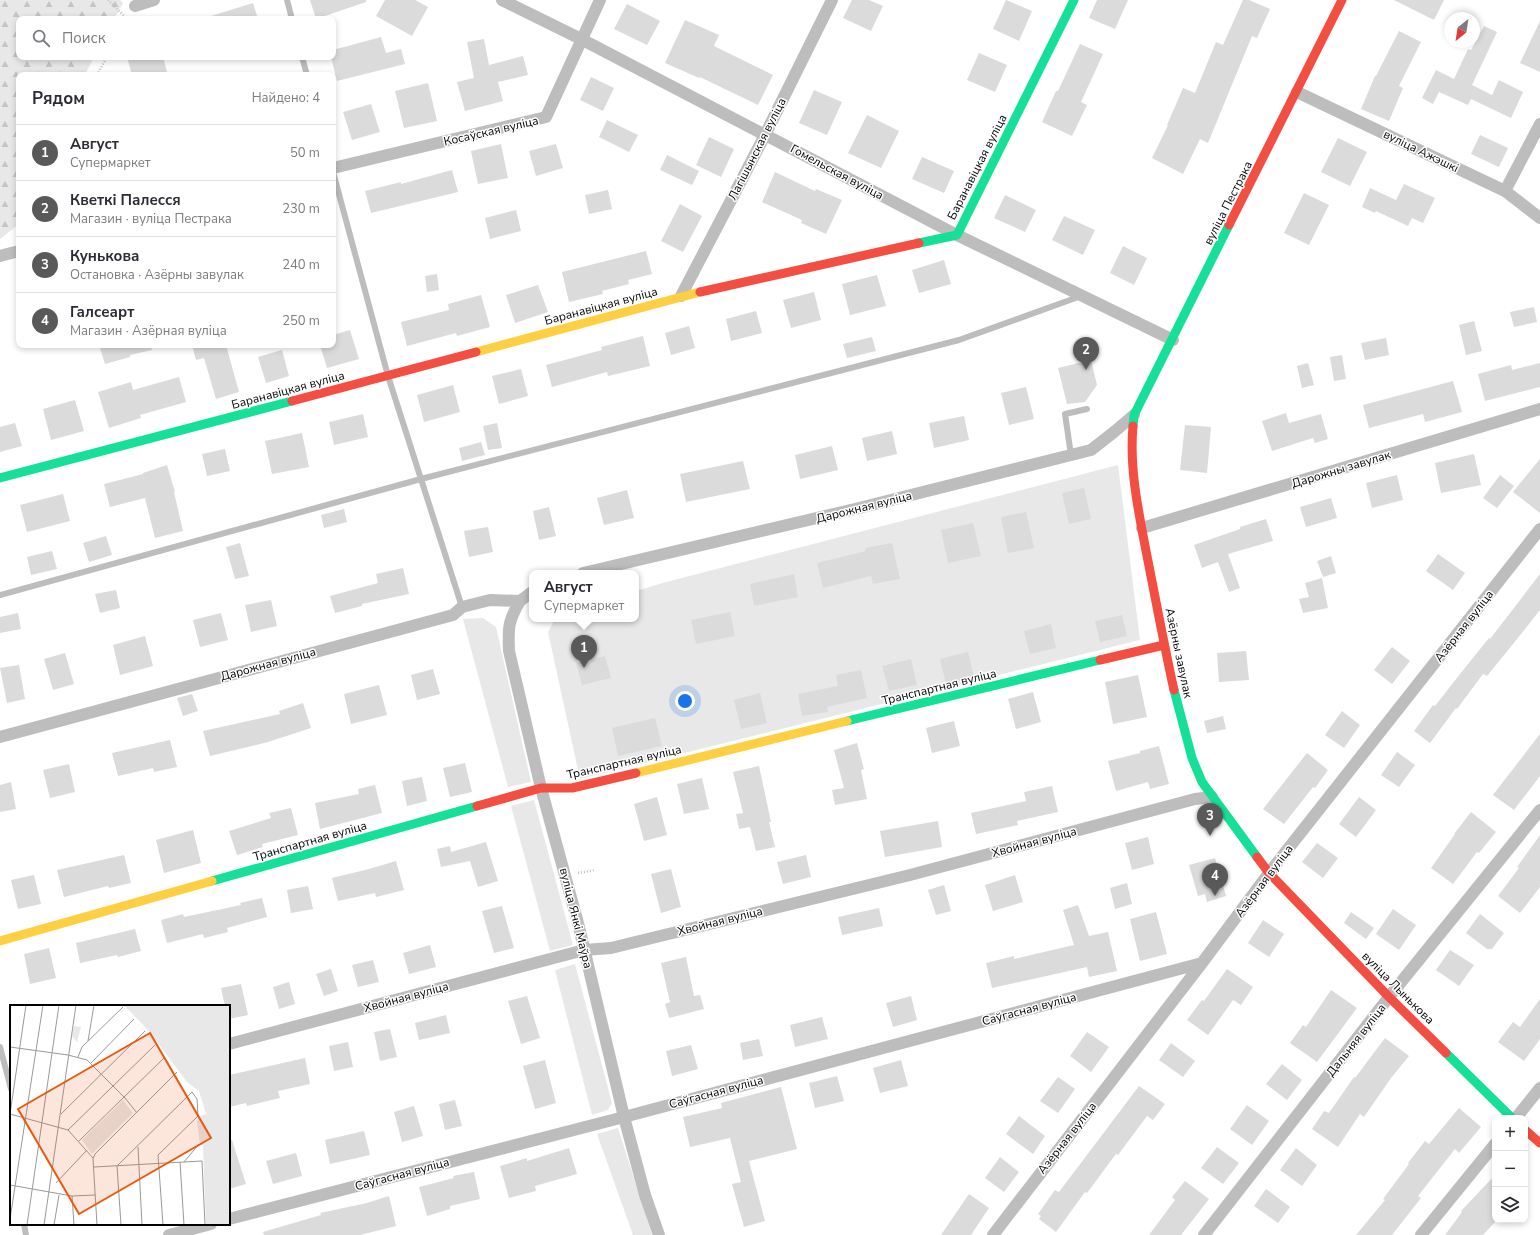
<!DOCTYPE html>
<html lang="ru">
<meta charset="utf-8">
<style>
:root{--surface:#fff;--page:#f7f7f7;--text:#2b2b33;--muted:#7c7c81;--line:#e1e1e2;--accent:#595959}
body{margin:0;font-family:"Nunito Sans",sans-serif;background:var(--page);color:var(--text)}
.controls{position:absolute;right:12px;bottom:12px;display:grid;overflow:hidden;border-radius:8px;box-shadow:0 2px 6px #0003}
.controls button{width:36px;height:36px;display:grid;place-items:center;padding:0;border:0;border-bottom:1px solid var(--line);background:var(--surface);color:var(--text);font:20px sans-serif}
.compass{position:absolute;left:1444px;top:12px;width:36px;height:36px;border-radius:50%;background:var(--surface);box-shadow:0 2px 6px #0003;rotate:210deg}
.you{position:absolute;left:685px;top:701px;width:14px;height:14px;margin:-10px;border:3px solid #fff;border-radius:50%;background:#1a73e8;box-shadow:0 0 0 6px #1a73e833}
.badge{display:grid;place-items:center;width:26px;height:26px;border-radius:50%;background:var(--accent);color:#fff;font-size:13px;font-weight:700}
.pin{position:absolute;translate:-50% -33px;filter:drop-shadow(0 1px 2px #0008)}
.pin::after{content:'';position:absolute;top:21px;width:14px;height:12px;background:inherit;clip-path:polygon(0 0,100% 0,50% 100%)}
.popup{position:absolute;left:529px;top:570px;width:110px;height:52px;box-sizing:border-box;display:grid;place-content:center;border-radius:8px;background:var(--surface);filter:drop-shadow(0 1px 3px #0005);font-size:13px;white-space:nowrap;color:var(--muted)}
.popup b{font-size:15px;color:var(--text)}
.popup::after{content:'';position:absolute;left:50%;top:100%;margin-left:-8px;border:8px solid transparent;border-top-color:var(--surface)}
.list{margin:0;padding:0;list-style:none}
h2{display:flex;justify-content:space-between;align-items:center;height:52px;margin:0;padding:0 16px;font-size:17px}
h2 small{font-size:13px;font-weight:400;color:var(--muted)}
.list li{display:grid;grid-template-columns:26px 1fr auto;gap:12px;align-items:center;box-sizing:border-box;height:56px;padding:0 16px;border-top:1px solid var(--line)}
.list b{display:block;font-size:15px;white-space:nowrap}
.list p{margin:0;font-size:13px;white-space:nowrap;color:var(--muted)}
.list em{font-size:13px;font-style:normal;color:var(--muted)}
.icon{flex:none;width:22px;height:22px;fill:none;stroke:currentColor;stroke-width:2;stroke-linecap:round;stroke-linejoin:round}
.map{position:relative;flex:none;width:1540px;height:1235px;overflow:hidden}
.search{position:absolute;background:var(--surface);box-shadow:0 2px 6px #0003;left:16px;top:16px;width:320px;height:44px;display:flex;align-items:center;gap:10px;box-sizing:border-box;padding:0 14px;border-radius:8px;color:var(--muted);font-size:15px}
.panel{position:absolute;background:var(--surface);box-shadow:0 2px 6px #0003;left:16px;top:72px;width:320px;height:276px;border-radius:8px}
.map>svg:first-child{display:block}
.grass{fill:#e8e8e8}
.forest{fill:url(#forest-firs)}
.building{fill:#dbdbdb}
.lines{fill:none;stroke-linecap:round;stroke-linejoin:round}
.path{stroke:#c2c2c2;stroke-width:2.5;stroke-dasharray:1 2;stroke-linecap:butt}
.lane{stroke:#bdbdbd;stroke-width:6}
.street{stroke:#bdbdbd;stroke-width:12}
.fast{stroke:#16e098;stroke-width:9}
.slow{stroke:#ffcf43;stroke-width:9}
.jam{stroke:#f24e42;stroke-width:9}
.labels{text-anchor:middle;stroke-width:3;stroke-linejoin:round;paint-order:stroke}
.street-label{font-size:12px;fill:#000;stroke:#fff}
.inset-road{fill:none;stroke:#999;stroke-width:1}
.view{fill:#e8590c;fill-opacity:0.15;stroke:#e8590c;stroke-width:2}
.inset-edge{fill:none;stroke:#000;stroke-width:2}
</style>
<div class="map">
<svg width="1540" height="1235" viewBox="0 0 1540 1235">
<defs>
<pattern id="forest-firs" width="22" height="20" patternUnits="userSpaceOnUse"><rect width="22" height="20" fill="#e8e8e8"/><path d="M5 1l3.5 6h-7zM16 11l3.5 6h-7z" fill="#c5c5c5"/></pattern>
</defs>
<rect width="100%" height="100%" fill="#fff"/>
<path class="grass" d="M1118 465 1140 640 580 779 548 632 555 619H636V591L666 582Z
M483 618 496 627 531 782 508 787 463 619Z
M534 800 573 945 550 951 511 806Z
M575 964 612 1103 608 1110 592 1115 555 970Z
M618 1128 652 1235H633L597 1134Z"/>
<path class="forest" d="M0 0H120L123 3 114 19H19V57H94L85 75H19V224L0 239Z"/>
<path class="building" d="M310 0H366V2L316 19Z
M385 0H415L428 7 412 36 376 16Z
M852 0H869L883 6 871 31 843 18Z
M1006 0 1032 11 1019 41 993 29Z
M1097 0H1128L1115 29 1089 18Z
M1243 0H1249L1270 9 1257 38 1252 36 1208 143 1200 139 1183 174 1152 158 1168 125H1167L1183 88 1195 93 1216 42 1223 45Z
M1394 0H1444L1434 20Z
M253 3 258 19H211V16Z
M627 4 660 21 647 45 614 29Z
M685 20 719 35 714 46 773 75 758 105 700 77 699 78 665 63Z
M1540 21V72L1520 63Z
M1484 26 1497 32 1472 85 1492 95 1499 80 1523 92 1511 118 1471 99 1468 105 1439 92 1433 104 1422 98 1436 70 1454 79 1468 49 1471 50Z
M1399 31 1421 42 1399 86 1403 88 1389 121 1361 109 1375 76H1376Z
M381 37 386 53 401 49 405 64 337 81 331 57H333V50Z
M484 39 489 65 523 56 528 75 498 82 503 101 465 111 457 82 474 78 467 42Z
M1080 44 1103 54 1081 102 1087 105 1072 136 1042 122 1056 91H1058Z
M979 53 1007 65 995 92 967 80Z
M127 57H163L167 72 153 75H132Z
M591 77 614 88 603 111 580 100Z
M428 83 437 121 404 128 395 91Z
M814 90 842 102 827 135 799 123Z
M371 104 380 132 352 140 343 112Z
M867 115 899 131 881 168 848 153Z
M607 120 638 135 629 152 599 137Z
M1480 135 1508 148 1499 167 1471 154Z
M709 137 734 149 721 177 696 165Z
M1338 138 1367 152 1350 186 1321 172Z
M501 144 508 178 478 184 471 151Z
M556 144 563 168 536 176 529 151Z
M667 155 699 171 692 185 660 170Z
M922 157 954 171 944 193 912 179Z
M452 170 458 192 371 213 365 191 401 182V184Z
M775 172 815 191 816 189 842 200 826 234 801 223 802 220 762 202Z
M1404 184 1435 198 1423 223 1412 218 1408 226 1376 211 1375 213 1362 207 1370 188 1396 200Z
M608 190 612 209 589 214 585 195Z
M1304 193 1329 205 1309 245 1284 233Z
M1005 195 1036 210 1025 232 994 218Z
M680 204 702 216 683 252 661 241Z
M516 210 521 231 490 239 485 218Z
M1064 216 1095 230 1083 255 1052 240Z
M1123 246 1147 258 1134 285 1110 273Z
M646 251 652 274 628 280 629 284 602 291 603 294 569 302 562 272Z
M944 260 951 284 919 293 912 270Z
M437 274 439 290 427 292 425 276Z
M877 275 886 306 850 315 842 284Z
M538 285 548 312 515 323 506 295Z
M814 292 821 320 791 328 783 300Z
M481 295 490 327 457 336 456 333 407 346 401 322 449 310 448 304Z
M1534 307 1537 322 1514 327 1510 312Z
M756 311 762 333 731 341 726 319Z
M1474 321 1482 351 1466 355 1459 325Z
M689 326 695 348 671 355 665 333Z
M350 330 359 359 327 368 320 345H333V335Z
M643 336 650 366 608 376 607 372 552 387 546 365 602 350 601 347Z
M872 337 876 351 847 358 843 344Z
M1386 338 1389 355 1365 360 1361 343Z
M112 345H151L152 350 130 355V357L105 364 100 348Z
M192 345H226L239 392 216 399 204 358 196 360Z
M282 350 289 376 266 383 258 357Z
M1342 355 1346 379 1334 381 1330 357Z
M1091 360 1097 385 1085 402 1067 404 1058 368Z
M1308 363 1314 385 1302 388 1297 366Z
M1540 363V387L1485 401 1478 374 1511 365 1512 370Z
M521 369 528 396 499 404 492 376Z
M179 377 186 402 140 415 141 418 109 428 98 392 131 382 133 390Z
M1453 381 1462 412 1425 422 1423 414 1369 428 1363 405Z
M453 385 460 412 424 422 417 395Z
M1026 387 1034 419 1009 425 1001 393Z
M75 400 84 431 51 440 43 409Z
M1286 413 1289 423 1321 414 1328 439 1315 443 1313 438 1272 451 1262 421Z
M363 414 368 437 334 445 329 422Z
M964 416 969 440 934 448 929 423Z
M15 423 22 446 0 452V427Z
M497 423 502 448 488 450 483 426Z
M1185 425 1211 427 1207 473 1180 470Z
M892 431 897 454 867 461 862 438Z
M302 433 309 467 272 474 265 441Z
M481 442 485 455 462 461 459 448Z
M832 446 838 470 800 479 795 455Z
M225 449 230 471 207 476 202 454Z
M1474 454 1481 485 1441 493 1435 463Z
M1540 459V513L1513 492Z
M743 461 750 489 686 502 680 474Z
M167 465 175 492H174L183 531 155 538 145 498 110 507 104 484 143 474V473Z
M1397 475 1403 500 1372 508 1366 483Z
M1500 475 1514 486 1497 508 1483 498Z
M1084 488 1091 519 1069 524 1062 493Z
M627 490 634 518 604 525 597 498Z
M63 494 70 521 27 532 20 505Z
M1331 498 1337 518 1306 527 1300 507Z
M549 507 556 536 539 540 533 511Z
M344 509 347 522 324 528 321 515Z
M1026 512 1034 548 1008 553 1001 517Z
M1266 519 1273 541 1228 554 1240 588 1229 592 1218 562 1202 568 1194 545 1240 529V527Z
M973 523 981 556 948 563 941 530Z
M488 527 493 552 469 557 464 531Z
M106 536 112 555 89 562 83 543Z
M240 543 249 576 235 579 226 547Z
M892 543 900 579 873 584 871 576 823 588 817 563 866 551 865 548Z
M52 551 57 569 31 575 27 557Z
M1438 554 1465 573 1453 590 1426 571Z
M1331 556 1336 573 1323 577 1317 561Z
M403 568 409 594 362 604V606L335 613 330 596 378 583 376 574Z
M794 574 798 597 754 606 750 584Z
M1540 574V610L1513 644 1487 676 1483 674 1457 709 1456 708 1430 743 1414 731 1433 705 1435 706 1460 674 1489 638 1490 639Z
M1322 578 1328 608 1303 613 1299 599 1309 597 1305 583Z
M116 590 120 608 100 613 95 594Z
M271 600 277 626 251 632 245 605Z
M730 612 735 636 696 644 691 620Z
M18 613 21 629 0 633V617Z
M221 613 228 640 200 647 193 620Z
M1122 615 1127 636 1100 642 1095 621Z
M1051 624 1056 648 1030 654 1024 631Z
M145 636 153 666 120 675 113 645Z
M1392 647 1410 661 1392 684 1374 670Z
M1246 651 1249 680 1219 682 1217 653Z
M968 652 974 677 946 684 940 659Z
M65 653 74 684 53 690 44 659Z
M605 656 611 678 582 685 576 663Z
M911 659 917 685 889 691 882 666Z
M19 665 25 699 7 703 0 668Z
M433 669 440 694 417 700 411 675Z
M861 670 867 698 827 707 828 712 802 716 798 694 838 686 836 675Z
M1138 675 1147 717 1113 724 1105 682Z
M379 685 387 715 351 724 344 694Z
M1033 692 1041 722 1016 729 1008 699Z
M760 693 767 723 741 729 734 700Z
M192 694 198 711 183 716 177 698Z
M303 703 311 728 268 742 210 756 203 731 280 714 279 711Z
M1342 711 1360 725 1344 748 1325 735Z
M1223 716 1226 729 1207 733 1204 721Z
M655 718 662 746 618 756 612 728Z
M954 721 960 746 932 753 926 728Z
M1540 734V776L1514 810 1493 795Z
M170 740 177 767 154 772 153 768 118 776 112 753Z
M857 743 864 769 861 770 867 799 835 805 832 790 844 788 834 750Z
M1159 746 1169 784 1150 789 1148 782 1116 791 1108 761 1140 753V751Z
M1397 752 1415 765 1399 787 1381 775Z
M1307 753 1328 770 1315 788 1313 787 1284 824 1263 809Z
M465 763 472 792 450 797 443 768Z
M69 764 75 792 50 798 43 770Z
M759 766 771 822H769L775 847 756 851 750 827 739 829 736 814 743 813 733 772Z
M422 777 427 801 407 806 402 781Z
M702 778 709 809 684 814 677 784Z
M11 782 16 809 0 812V785Z
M375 785 382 813 320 829 315 803 359 794 358 789Z
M1052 786 1058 812 1017 821 1018 825 976 834 971 813 1026 801 1024 792Z
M657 797 667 835 644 841 634 804Z
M1359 797 1376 810 1356 837 1339 824Z
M291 808 298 835 262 844 263 847 237 855 229 831 271 818 269 813Z
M1471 812 1496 832 1479 853 1477 852 1453 884 1431 868 1455 834H1454Z
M938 821 942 847 885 857 880 831Z
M193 830 201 863 164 873 156 840Z
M1540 835V887L1520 913 1498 896 1519 868 1517 867Z
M1148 837 1154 864 1132 870 1125 843Z
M486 842 498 881 478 887 470 861 441 867 437 849 450 846 451 852Z
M1317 843 1338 858 1323 878 1302 862Z
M124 855 131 883 109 888 108 886 64 897 57 870Z
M806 855 811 877 783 884 777 862Z
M1215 858 1226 896 1207 902 1205 894 1198 896 1189 865Z
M396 861 404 890 376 897 375 893 338 901 332 878 369 869Z
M671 869 681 907 661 913 651 874Z
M34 875 41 904 18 909 11 880Z
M1015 875 1023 902 993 911 985 885Z
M1127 883 1132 904 1115 909 1110 888Z
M944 885 951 911 936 915 928 890Z
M308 886 313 909 291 913 287 890Z
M262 898 267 917 227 928 228 932 204 938 203 934 167 943 161 920 183 914 184 917 241 905 240 903Z
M1078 905 1089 936 1108 932 1117 971 1089 977 1087 967 992 988 986 963 1014 956V959L1074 945 1063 910Z
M502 906 514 948 494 953 482 911Z
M879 908 883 926 842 935 838 917Z
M1393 909 1416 925 1399 950 1376 934Z
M1156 912 1167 954 1140 961 1130 919Z
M1351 912 1374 928 1366 939 1344 923Z
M1480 914 1504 933 1492 949H1487L1466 933Z
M1263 920 1284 934 1269 957 1248 943Z
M135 929 141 951 118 957 117 955 80 963 76 943Z
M430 945 436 967 409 974 403 953Z
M49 948 56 978 30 984 24 954Z
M1450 950 1474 965 1459 986 1436 970Z
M686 957 694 996 700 995 704 1009 669 1018 665 1004 670 1002 661 963Z
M373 960 379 982 358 987 352 965Z
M331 969 338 991 324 996 316 974Z
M1227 969 1253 987 1241 1005 1233 1000 1208 1035 1187 1020 1202 1000 1204 1001Z
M289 982 295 1004 279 1009 273 987Z
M241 984 248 1015 229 1019V1006H225L221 988Z
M1331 990 1357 1008 1317 1062 1290 1043 1303 1025 1306 1027Z
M527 996 540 1038 521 1044 508 1001Z
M911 996 917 1020 893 1027 886 1003Z
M1540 999V1039L1524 1061 1498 1042 1513 1022 1520 1027Z
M446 1015 450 1033 419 1040 415 1023Z
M822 1017 828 1039 795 1047 790 1025Z
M390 1029 397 1057 380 1061 374 1032Z
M1087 1032 1109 1047 1091 1072 1070 1056Z
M1385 1038 1409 1056 1391 1078 1364 1117 1360 1114 1338 1147 1312 1129 1324 1111 1329 1113 1354 1077 1355 1078Z
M759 1039 763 1056 743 1060 740 1043Z
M348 1042 353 1067 334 1071 329 1046Z
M1171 1043 1195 1061 1183 1077 1159 1060Z
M691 1045 698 1069 672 1076 666 1051Z
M305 1058 310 1084 278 1091 280 1098 247 1106 246 1103 229 1107V1075Z
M545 1060 556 1103 535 1109 523 1066Z
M901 1060 908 1086 880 1093 873 1068Z
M1282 1064 1302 1080 1287 1100 1266 1084Z
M837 1076 844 1101 815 1108 809 1083Z
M1058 1077 1075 1089 1058 1113 1040 1101Z
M1139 1086 1165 1104 1153 1120 1147 1116 1118 1155 1116 1154 1087 1193 1085 1192 1056 1232 1039 1219 1041 1216 1038 1214 1055 1190 1059 1192Z
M781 1087 797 1149 749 1161 765 1221 744 1227 732 1184 741 1182 730 1138 690 1147 683 1117 722 1108 721 1103Z
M455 1100 462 1126 445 1130 439 1104Z
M1247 1105 1269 1121 1252 1145 1230 1129Z
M414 1106 423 1136 402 1142 394 1112Z
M1459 1108 1481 1127 1459 1153 1455 1149 1418 1196 1421 1198 1392 1235H1356L1385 1200 1383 1199 1409 1164 1408 1163 1425 1141 1429 1144Z
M1019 1116 1045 1136 1033 1154 1006 1134Z
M364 1131 370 1155 330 1164 325 1140Z
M229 1140H232L246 1184 229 1189Z
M1217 1147 1239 1163 1223 1184 1201 1168Z
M569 1148 577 1174 535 1186 536 1191 509 1198 500 1166 527 1158V1161Z
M1296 1148 1317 1165 1302 1186 1280 1170Z
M296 1153 302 1176 273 1184 266 1161Z
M1000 1157 1019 1172 1004 1192 985 1178Z
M474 1172 480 1199 450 1206V1209L427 1216 419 1187 454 1178 453 1176Z
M1495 1175V1222L1483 1235H1445L1462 1212 1461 1211Z
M1185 1181 1209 1199 1181 1235H1149L1175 1200 1172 1197Z
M1266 1189 1290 1207 1278 1223 1254 1206Z
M969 1194 989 1208 971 1235H941Z
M389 1196 396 1226 360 1235H264L263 1232 321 1215 320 1213 367 1203Z"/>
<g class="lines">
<path class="path" d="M108 0 127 19
M97 75 107 57
M578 873 595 870"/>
<path class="lane" d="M287 0 292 19
M302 57 307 75
M333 172 388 376 462 607
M1071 455 1065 414 1087 409
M0 595 421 479 959 340 1081 296
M0 1047 11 1089
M24 1224 26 1235"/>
<path class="street" d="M502 0 581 39 957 235 1173 340
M135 6 154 0
M1297 92 1505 191 1540 218
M333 168 546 117 600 0
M1505 191 1540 124
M0 256 19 251
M681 296 765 135 832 0
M1142 528 1540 409
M583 573 855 509 1091 450 1114 432 1134 415
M520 601C508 621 508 628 509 651L541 788 578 923 624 1117 645 1195 659 1235
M0 737 453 615 462 607 490 600 520 601 532 592
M229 1044 584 950 611 948 910 875 1195 799 1212 797
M1516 1118 1540 1088
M229 1219 624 1117 1202 963
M169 1235 211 1224
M993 1235 1202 963 1269 873 1540 529
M1204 1235 1389 997 1540 810
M1421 1235 1495 1144"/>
<path class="fast" d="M919 243 957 235 1074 0
M1133 426 1134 415 1229 225
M0 478 292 401
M1174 690 1192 758 1202 782 1257 857
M847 721 1100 660
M212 881 477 806
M1446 1053 1512 1118"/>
<path class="slow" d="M476 352 700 292
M636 773 847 721
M0 941 212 881"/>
<path class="jam" d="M1229 225 1342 0
M700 292 919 243
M292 401 476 352
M1133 426C1129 469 1139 514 1147 556 1156 601 1164 645 1174 690
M1100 660 1164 645
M477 806 541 788H572L636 773
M1257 857 1269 873 1389 997 1446 1053
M1525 1130 1540 1143"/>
</g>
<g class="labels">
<g class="street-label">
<text transform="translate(491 131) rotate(-13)" y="4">Косаўская вуліца</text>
<text transform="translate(757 149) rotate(-63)" y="4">Лагішынская вуліца</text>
<text transform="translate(1421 151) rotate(26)" y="4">вуліца Ажэшкі</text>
<text transform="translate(977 167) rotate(-63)" y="4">Баранавіцкая вуліца</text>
<text transform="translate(837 172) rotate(28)" y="4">Гомельская вуліца</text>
<text transform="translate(1228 203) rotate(-63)" y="4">вуліца Пестрака</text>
<text transform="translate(601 306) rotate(-15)" y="4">Баранавіцкая вуліца</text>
<text transform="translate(288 390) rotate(-15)" y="4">Баранавіцкая вуліца</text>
<text transform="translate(1341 469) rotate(-17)" y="4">Дарожны завулак</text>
<text transform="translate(864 507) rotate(-14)" y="4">Дарожная вуліца</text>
<text transform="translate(1464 626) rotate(-52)" y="4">Азёрная вуліца</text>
<text transform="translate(1179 653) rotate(78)" y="4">Азёрны завулак</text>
<text transform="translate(268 664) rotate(-15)" y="4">Дарожная вуліца</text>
<text transform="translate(939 687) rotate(-14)" y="4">Транспартная вуліца</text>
<text transform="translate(624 762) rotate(-13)" y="4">Транспартная вуліца</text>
<text transform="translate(310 841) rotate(-16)" y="4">Транспартная вуліца</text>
<text transform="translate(1034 842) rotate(-15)" y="4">Хвойная вуліца</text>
<text transform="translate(1264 881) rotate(-53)" y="4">Азёрная вуліца</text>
<text transform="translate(576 918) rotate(76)" y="4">вуліца Янкі Маўра</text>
<text transform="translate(720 921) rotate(-14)" y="4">Хвойная вуліца</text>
<text transform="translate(1398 988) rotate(45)" y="4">вуліца Лынькова</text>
<text transform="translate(406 997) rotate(-15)" y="4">Хвойная вуліца</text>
<text transform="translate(1029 1009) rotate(-15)" y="4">Саўгасная вуліца</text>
<text transform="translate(1356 1040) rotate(-52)" y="4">Дальняя вуліца</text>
<text transform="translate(716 1092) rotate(-15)" y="4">Саўгасная вуліца</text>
<text transform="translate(1067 1138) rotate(-52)" y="4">Азёрная вуліца</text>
<text transform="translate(402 1174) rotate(-15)" y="4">Саўгасная вуліца</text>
</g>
</g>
<g transform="translate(10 1005)">
<rect width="220" height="220" fill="#fff"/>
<path d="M64 21 71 22 67 37 62 31ZM113 95 123 108 82 149 72 135Z" fill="#e8e8e8"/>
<path d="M114 0H220V220H196L193 141 190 139 187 117 190 111 196 109 189 86 177 77 139 26Z" fill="#e8e8e8"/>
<path class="inset-road" d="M78 36 84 0M0 42 58 50 77 55 115 93 127 108M68 52 72 42 113 2M81 58 124 14M0 109 16 0M0 109 58 125 83 153M51 109 135 26M58 125 145 40M69 136 155 52M128 142 132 220M170 157 174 220M174 157 189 139M84 162 192 156 195 220M46 178 77 145M0 180 62 191 85 190M62 191 64 220M0 214 33 0M17 220 49 0M34 220 66 0M44 220 49 190M87 220 83 154 85 149 167 67M111 220 107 161 182 87 187 94 188 111 148 150 153 220"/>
<path class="view" d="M140 28 201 133 69 209 8 104Z"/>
<rect width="220" height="220" class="inset-edge"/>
</g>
</svg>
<div class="controls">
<button>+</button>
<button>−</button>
<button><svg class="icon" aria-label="layers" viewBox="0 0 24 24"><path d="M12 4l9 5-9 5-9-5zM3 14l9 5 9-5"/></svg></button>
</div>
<svg class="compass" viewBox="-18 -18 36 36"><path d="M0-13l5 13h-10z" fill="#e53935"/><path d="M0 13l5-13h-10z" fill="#7c7c81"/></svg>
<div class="you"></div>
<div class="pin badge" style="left:584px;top:668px">1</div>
<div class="popup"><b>Август</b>Супермаркет</div>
<div class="pin badge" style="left:1086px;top:370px">2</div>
<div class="pin badge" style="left:1210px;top:836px">3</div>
<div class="pin badge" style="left:1215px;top:896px">4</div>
<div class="search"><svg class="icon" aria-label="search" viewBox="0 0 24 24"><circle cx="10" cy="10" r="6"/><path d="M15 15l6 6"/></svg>Поиск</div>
<section class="panel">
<h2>Рядом<small>Найдено: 4</small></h2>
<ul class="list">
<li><span class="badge">1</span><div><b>Август</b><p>Супермаркет</p></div><em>50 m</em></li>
<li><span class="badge">2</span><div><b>Кветкі Палесся</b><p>Магазин · вуліца Пестрака</p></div><em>230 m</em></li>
<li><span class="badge">3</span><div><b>Кунькова</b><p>Остановка · Азёрны завулак</p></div><em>240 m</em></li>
<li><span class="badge">4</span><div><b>Галсеарт</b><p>Магазин · Азёрная вуліца</p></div><em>250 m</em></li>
</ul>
</section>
</div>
